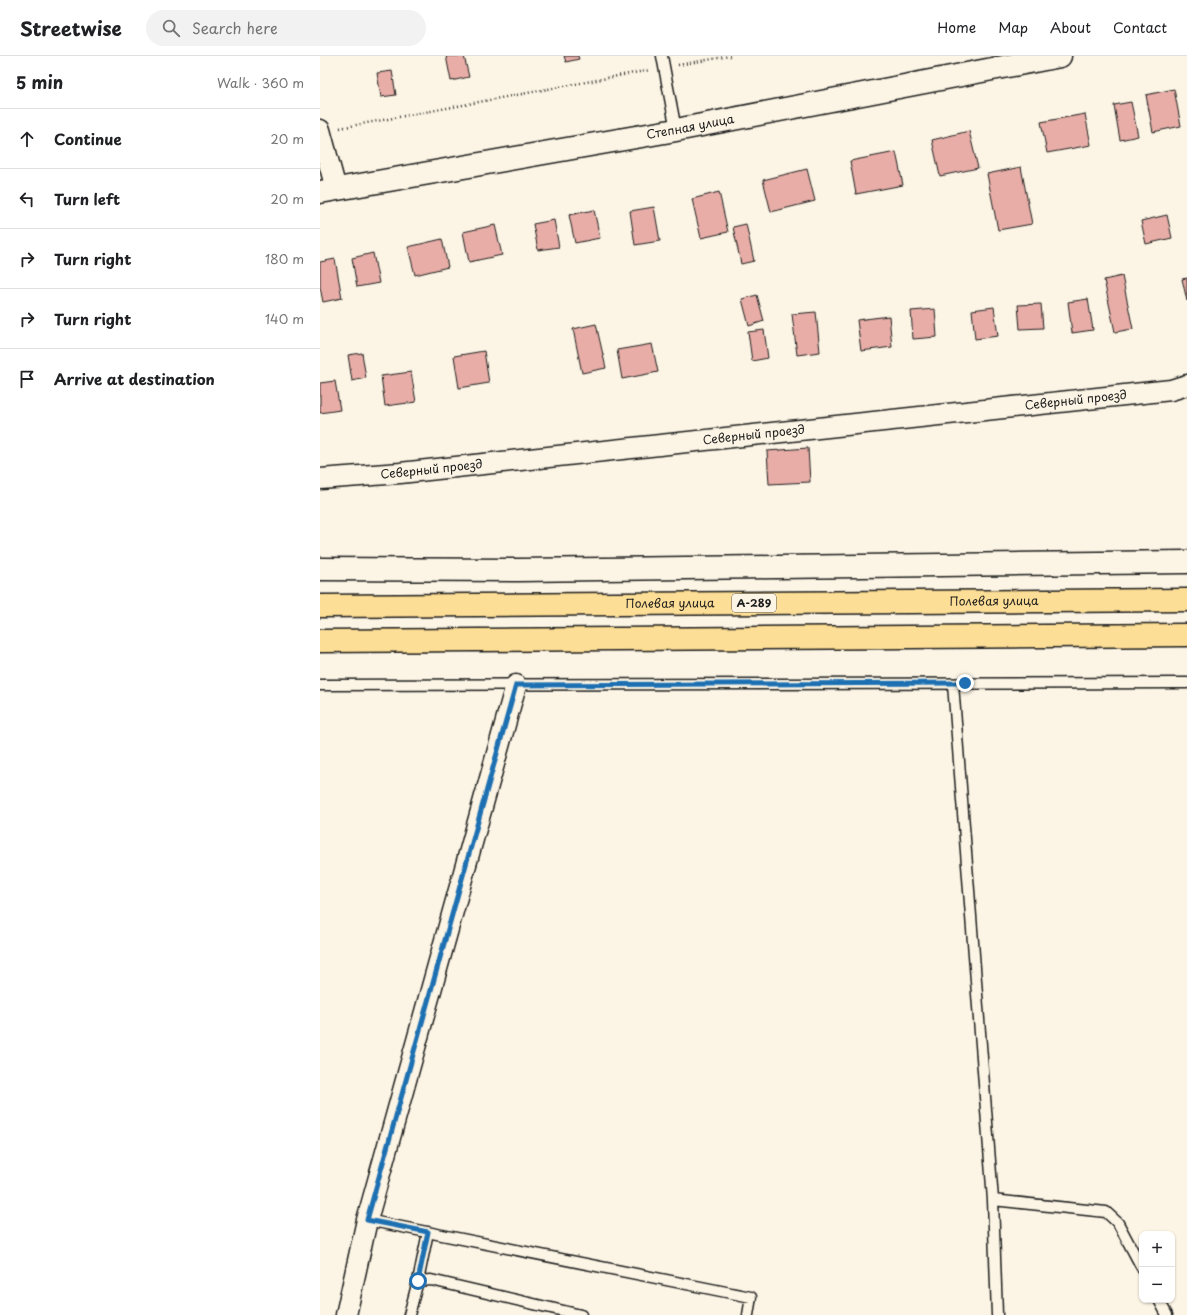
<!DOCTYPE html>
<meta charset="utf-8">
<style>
:root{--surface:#fff;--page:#f2f2f2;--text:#202124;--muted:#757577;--line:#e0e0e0}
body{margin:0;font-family:"Playpen Sans",sans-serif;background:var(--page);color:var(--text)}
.controls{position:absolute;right:12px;bottom:12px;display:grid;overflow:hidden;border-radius:8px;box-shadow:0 1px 3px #0004}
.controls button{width:36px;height:36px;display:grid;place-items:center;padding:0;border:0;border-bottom:1px solid var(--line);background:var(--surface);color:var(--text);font:20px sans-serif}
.stop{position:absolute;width:12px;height:12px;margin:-9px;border:3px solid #1f6fb2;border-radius:50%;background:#fff}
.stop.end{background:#1f6fb2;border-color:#fff;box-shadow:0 1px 4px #0008}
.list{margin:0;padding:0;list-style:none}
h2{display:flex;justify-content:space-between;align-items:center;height:52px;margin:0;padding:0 16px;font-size:17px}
h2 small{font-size:13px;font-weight:400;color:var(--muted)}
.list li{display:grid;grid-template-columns:26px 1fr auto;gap:12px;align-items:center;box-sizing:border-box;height:60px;padding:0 16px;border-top:1px solid var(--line)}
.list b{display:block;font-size:15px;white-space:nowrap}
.list em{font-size:13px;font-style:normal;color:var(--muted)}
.icon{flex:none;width:22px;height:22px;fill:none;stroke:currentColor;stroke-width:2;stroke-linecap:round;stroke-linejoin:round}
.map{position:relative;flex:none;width:867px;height:1259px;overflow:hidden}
header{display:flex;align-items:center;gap:24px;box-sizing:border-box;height:56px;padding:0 20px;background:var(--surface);border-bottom:1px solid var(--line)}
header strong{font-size:19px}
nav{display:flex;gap:22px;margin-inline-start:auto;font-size:14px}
.search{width:280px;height:36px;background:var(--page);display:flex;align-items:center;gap:10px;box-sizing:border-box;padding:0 14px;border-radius:22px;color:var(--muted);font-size:15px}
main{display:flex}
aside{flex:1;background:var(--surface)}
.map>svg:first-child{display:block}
.building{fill:#e8ada7;stroke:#1c1c1c}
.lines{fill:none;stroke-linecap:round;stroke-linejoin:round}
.lane-casing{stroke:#1c1c1c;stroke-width:13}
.street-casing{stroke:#1c1c1c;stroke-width:23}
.secondary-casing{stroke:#1c1c1c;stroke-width:25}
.highway-casing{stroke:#1c1c1c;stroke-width:25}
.path{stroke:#1c1c1c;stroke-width:2.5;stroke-dasharray:1 3;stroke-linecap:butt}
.lane{stroke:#fcf5e5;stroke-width:10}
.street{stroke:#fcf5e5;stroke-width:20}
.secondary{stroke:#fcf5e5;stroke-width:22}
.highway{stroke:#fdde96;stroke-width:22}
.route{stroke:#1f6fb2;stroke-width:5}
.labels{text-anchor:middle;stroke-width:3.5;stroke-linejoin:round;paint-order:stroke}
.shield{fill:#fcf5e5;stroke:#5f5d58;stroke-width:1}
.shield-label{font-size:11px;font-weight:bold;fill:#1c1c1c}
.street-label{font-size:12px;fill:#1c1c1c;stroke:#fcf5e5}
</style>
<header>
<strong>Streetwise</strong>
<div class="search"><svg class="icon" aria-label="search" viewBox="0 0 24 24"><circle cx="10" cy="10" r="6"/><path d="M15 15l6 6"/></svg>Search here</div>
<nav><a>Home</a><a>Map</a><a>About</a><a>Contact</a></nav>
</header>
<main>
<aside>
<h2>5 min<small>Walk · 360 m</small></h2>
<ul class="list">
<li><svg class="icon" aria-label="ahead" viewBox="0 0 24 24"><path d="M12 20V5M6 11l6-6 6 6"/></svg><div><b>Continue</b></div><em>20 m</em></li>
<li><svg class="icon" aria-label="left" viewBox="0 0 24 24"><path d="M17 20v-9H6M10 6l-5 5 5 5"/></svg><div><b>Turn left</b></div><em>20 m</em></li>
<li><svg class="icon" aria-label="right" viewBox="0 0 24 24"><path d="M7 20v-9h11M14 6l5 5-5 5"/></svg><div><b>Turn right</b></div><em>180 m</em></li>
<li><svg class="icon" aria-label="right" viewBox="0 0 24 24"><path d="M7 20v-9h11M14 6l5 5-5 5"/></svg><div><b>Turn right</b></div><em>140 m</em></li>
<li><svg class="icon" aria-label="arrive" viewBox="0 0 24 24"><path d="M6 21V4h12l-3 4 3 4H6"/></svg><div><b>Arrive at destination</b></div></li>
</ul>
</aside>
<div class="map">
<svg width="867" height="1259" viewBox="0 0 867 1259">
<rect width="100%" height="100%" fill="#fcf5e5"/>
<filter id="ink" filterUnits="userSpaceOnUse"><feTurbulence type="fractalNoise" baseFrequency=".025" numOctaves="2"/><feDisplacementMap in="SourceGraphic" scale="8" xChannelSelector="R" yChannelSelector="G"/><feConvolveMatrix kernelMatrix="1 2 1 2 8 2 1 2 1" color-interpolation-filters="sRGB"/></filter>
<g filter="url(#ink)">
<path class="building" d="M126 0H144L149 21 131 25Z
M244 0H258L259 3 246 6Z
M72 15 76 39 61 41 57 17Z
M854 33 861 70 833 76 826 39Z
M811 46 818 80 800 84 794 49Z
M765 58 771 89 727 97 721 66Z
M649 75 658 112 620 120 612 84Z
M576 96 583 129 536 138 530 105Z
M701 111 712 168 678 174 667 118Z
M487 113 495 145 451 156 443 124Z
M399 136 408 176 381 182 372 143Z
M334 151 340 185 315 189 310 155Z
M274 154 280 182 255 187 249 159Z
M847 159 852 182 826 188 821 165Z
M234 164 239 191 218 194 213 168Z
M426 168 434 205 421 208 413 171Z
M175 169 182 199 149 206 143 176Z
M122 183 128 211 95 219 88 191Z
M53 197 59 227 37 231 32 202Z
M15 203 22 242 3 246 0 231V206Z
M802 220 813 273 795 276 784 224Z
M867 222V245L862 223Z
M437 239 444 265 429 270 422 243Z
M768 243 773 274 752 277 748 246Z
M721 248 723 272 700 273 698 249Z
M674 251 678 280 655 283 652 254Z
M615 253 617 281 593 283 591 255Z
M496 256 500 296 477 299 472 258Z
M569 260 572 291 541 295 537 264Z
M276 268 286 312 262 317 253 273Z
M444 274 448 302 432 305 428 276Z
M332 288 338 316 302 323 297 294Z
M164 295 169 327 139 332 134 300Z
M42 297 46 322 32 325 28 299Z
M91 316 96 346 65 350 61 320Z
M15 325 20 354 0 357V327Z
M488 392 490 426 449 428 447 395Z"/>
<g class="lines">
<defs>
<path id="lane" d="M342 0 356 74
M633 628 673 1144
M0 629 867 627
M47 1164 431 1241 428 1259
M98 1225 108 1176
M839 1244 847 1259
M89 1259 98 1225 111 1224 261 1259
M677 1259 673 1144 786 1156 798 1167 822 1212"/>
<g id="street">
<path d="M0 74 16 133"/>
<path id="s1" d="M0 423 80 417 851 334 867 329"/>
<path d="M26 1259 47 1164 196 629"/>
</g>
<g id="secondary">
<path id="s2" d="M0 136 356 74 740 0"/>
<path d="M0 513 199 514 867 506"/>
</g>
<g id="highway">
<path id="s3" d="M0 550 867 544"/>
<path d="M0 585 867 579"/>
</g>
</defs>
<use href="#lane" class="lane-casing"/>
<use href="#street" class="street-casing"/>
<use href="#secondary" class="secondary-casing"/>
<use href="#highway" class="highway-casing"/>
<path class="path" d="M358 9 410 0
M20 72 330 14"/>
<use href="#lane" class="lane"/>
<use href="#street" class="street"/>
<use href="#secondary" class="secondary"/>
<use href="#highway" class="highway"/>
</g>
</g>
<g class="lines" filter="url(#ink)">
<path class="route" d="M98 1225 108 1176 47 1164 196 629 645 627"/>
</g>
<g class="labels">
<rect class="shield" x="412" y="538" width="44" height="18" rx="3"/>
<g class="shield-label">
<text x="434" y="551">А-289</text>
</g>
<g class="street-label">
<text dy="4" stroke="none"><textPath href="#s2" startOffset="376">Степная улица</textPath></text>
<text dy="4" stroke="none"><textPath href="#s1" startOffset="760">Северный проезд</textPath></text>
<text dy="4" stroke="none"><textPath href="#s1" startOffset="436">Северный проезд</textPath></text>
<text dy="4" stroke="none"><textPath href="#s1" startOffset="112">Северный проезд</textPath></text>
<text dy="4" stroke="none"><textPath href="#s3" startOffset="674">Полевая улица</textPath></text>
<text dy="4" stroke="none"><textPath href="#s3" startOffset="350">Полевая улица</textPath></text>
</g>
</g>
</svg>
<div class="controls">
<button>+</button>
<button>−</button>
</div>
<div class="stop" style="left:98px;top:1225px"></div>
<div class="stop end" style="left:645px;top:627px"></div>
</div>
</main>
